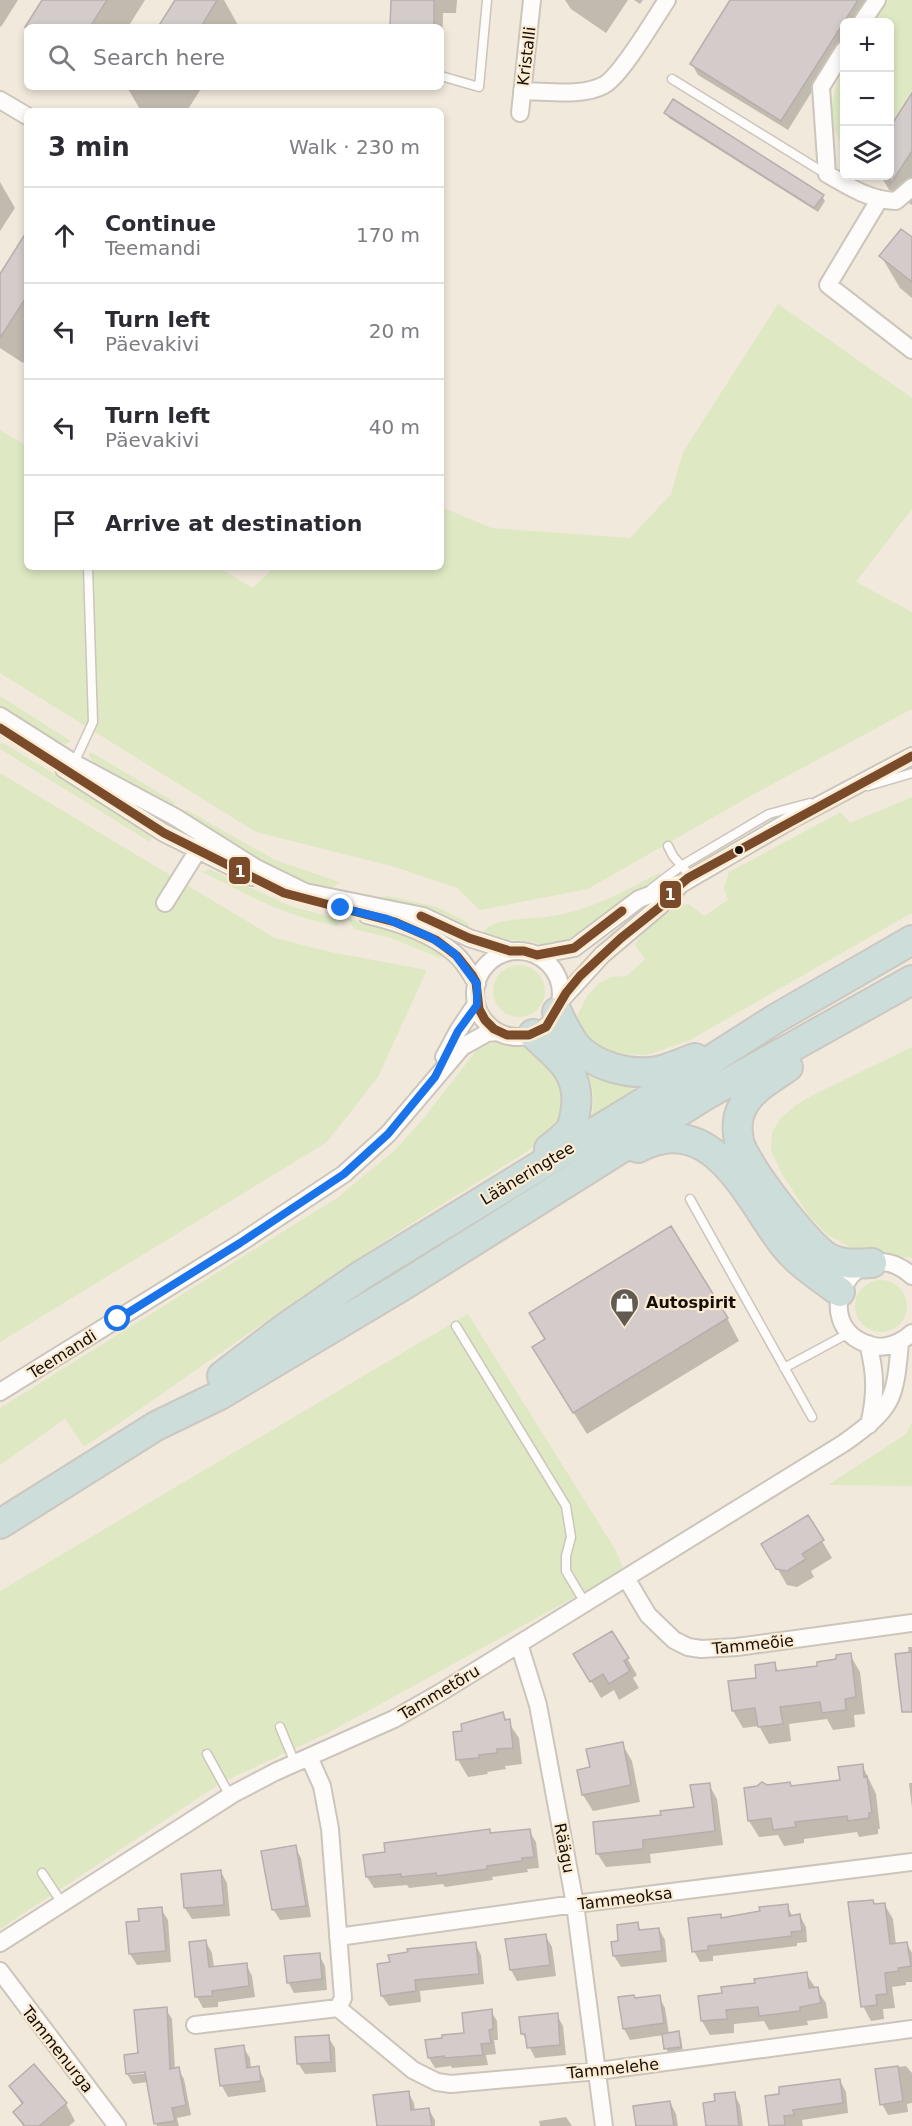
<!DOCTYPE html>
<meta charset="utf-8">
<style>
:root{--surface:#fff;--page:#f2f2f3;--text:#2b2b33;--muted:#7c7c81;--line:#e1e1e2}
body{margin:0;font-family:"DejaVu Sans",sans-serif;background:var(--page);color:var(--text)}
.controls{position:absolute;right:18px;top:18px;display:grid;overflow:hidden;border-radius:9px;box-shadow:0 3px 9px #0003}
.controls button{width:54px;height:54px;display:grid;place-items:center;padding:0;border:0;border-bottom:2px solid var(--line);background:var(--surface);color:var(--text);font:30px sans-serif}
.stop{position:absolute;width:18px;height:18px;margin:-14px;border:4px solid #1a73e8;border-radius:50%;background:#fff}
.stop.end{background:#1a73e8;border-color:#fff;box-shadow:0 2px 6px #0008}
.list{margin:0;padding:0;list-style:none}
h2{display:flex;justify-content:space-between;align-items:center;height:78px;margin:0;padding:0 24px;font-size:26px}
h2 small{font-size:20px;font-weight:400;color:var(--muted)}
.list li{display:grid;grid-template-columns:39px 1fr auto;gap:18px;align-items:center;box-sizing:border-box;height:96px;padding:0 24px;border-top:2px solid var(--line)}
.list b{display:block;font-size:22px;white-space:nowrap}
.list p{margin:0;font-size:20px;white-space:nowrap;color:var(--muted)}
.list em{font-size:20px;font-style:normal;color:var(--muted)}
.icon{flex:none;width:33px;height:33px;fill:none;stroke:currentColor;stroke-width:2;stroke-linecap:round;stroke-linejoin:round}
.map{position:relative;flex:none;width:912px;height:2126px;overflow:hidden}
.search{position:absolute;background:var(--surface);box-shadow:0 3px 9px #0003;left:24px;top:24px;width:420px;height:66px;display:flex;align-items:center;gap:15px;box-sizing:border-box;padding:0 21px;border-radius:9px;color:var(--muted);font-size:22px}
.panel{position:absolute;background:var(--surface);box-shadow:0 3px 9px #0003;left:24px;top:108px;width:420px;height:462px;border-radius:9px}
.map>svg:first-child{display:block}
.green{fill:#dee9c4}
.shadow{fill:#0003;fill-rule:evenodd}
.building{fill:#d3ccca;stroke:#b6afad;stroke-width:1.5}
.lines{fill:none;stroke-linecap:round;stroke-linejoin:round}
.service-casing{stroke:#ccc5bb;stroke-width:11}
.minor-casing{stroke:#ccc5bb;stroke-width:20}
.trunk-casing{stroke:#cbc7c1;stroke-width:32}
.service{stroke:#fdfcfa;stroke-width:8}
.minor{stroke:#fdfcfa;stroke-width:16}
.trunk{stroke:#cdddda;stroke-width:28}
.bus-1-casing{stroke:#faebd2;stroke-width:14}
.bus-1{stroke:#7a4b2a;stroke-width:9}
.route{stroke:#1a73e8;stroke-width:8}
.bus-dot{fill:#140f07;stroke:#faebd2;stroke-width:2}
.labels{text-anchor:middle;stroke-width:4.5;stroke-linejoin:round;paint-order:stroke}
.street-label{font-size:16px;fill:#140f07;stroke:#faebd2}
.poi-label{font-size:16px;font-weight:bold;fill:#140f07;stroke:#faebd2;text-anchor:start}
.line-badge{stroke:#faebd2;stroke-width:2}
.badge-label{font-size:16px;text-anchor:middle;font-weight:bold;fill:#fff}
</style>
<div class="map">
<svg width="912" height="2126" viewBox="0 0 912 2126">
<rect width="100%" height="100%" fill="#f1e9db"/>
<path class="green" d="M889 0H912V91L890 125V22H874Z
M844 68V144L841 142 828 120 838 79Z
M778 304 912 398V509L856 582 912 612V709L754 794 588 889 480 910 457 888 395 867 256 832 0 673V430L27 446V567H219L252 588 275 567H441V507L492 528 630 538 671 494 683 452Z
M0 696 71 741 66 744 58 742 0 706Z
M3 743 118 813 152 838 150 842 0 749V744Z
M89 753 94 754 175 802 173 807 96 766 89 756Z
M0 773 275 938 330 952 427 970 378 1077 327 1142 0 1342Z
M912 797V913L690 1040 648 1055 610 1053 588 1038 574 1022 587 996 599 983 611 977 627 976 645 959 635 945C645 926 668 909 689 904L704 916 728 900 724 888 729 872 841 812 850 823Z
M185 809 275 860 339 882 334 887C292 887 225 839 189 816L185 812Z
M209 869 290 906 334 918 339 926C284 916 252 897 203 872Z
M661 872 657 880 569 942 556 945H545L528 941 491 938 482 934C483 933 486 928 488 927 501 918 536 919 552 916 592 910 626 890 661 872Z
M388 896 437 907 469 923V928L433 912 373 899Z
M347 918C381 927 413 937 443 955L440 958 388 937 354 929Z
M493 991a26 26 0 1 1 52 0a26 26 0 1 1-52 0Z
M505 1042C540 1052 544 1059 565 1086 564 1109 559 1122 543 1138 528 1153 508 1163 491 1174 459 1194 426 1214 394 1235 289 1303 188 1377 84 1447L65 1419 0 1465V1408L337 1198 395 1150 423 1119 476 1051 488 1044Z
M912 1047V1258L857 1251 828 1235 809 1216 782 1174 771 1150 772 1132 781 1118 796 1105 815 1094Z
M585 1068 644 1082 592 1116C595 1097 593 1085 585 1068Z
M855 1306a26 26 0 1 1 52 0a26 26 0 1 1-52 0Z
M468 1314 615 1549 624 1570 326 1734 221 1783 0 1929V1591Z
M912 1422V1486L828 1485 906 1434Z"/>
<path class="shadow" d="M0 0H18L1 27 0 26Z
M44 0H145L128 27H31Z
M176 0H224L239 27H160Z
M392 0H457L456 13H443L442 56 441 27H391Z
M565 0H628L606 33 571 9Z
M634 0H643L640 4Z
M731 0H870L856 22H844V40L788 130 698 75 692 64Z
M127 87H202L187 111H141Z
M912 96V205L889 190 881 176H890V130Z
M666 113 822 196 825 201 818 212 669 118Z
M0 182 15 208 0 231Z
M27 234V356L23 363 0 348V277Z
M912 239V298L900 288 881 256Z
M727 1318 739 1341 587 1434 547 1370Z
M808 1517 832 1558 811 1571 814 1577 797 1587 787 1585 773 1561Z
M612 1633 637 1675 633 1678 639 1688 619 1700 614 1690 601 1698 575 1654Z
M908 1647H912V1704L909 1654Z
M850 1655 860 1672 865 1714 854 1715 855 1727 833 1730 827 1719 789 1724 791 1741 769 1744 759 1726 743 1728 733 1711 758 1679 774 1664 779 1672 819 1667Z
M502 1713 519 1738 522 1764 505 1766 506 1769 487 1772 488 1774 468 1777 458 1760 464 1732Z
M622 1744 632 1761 640 1802 593 1811 583 1795Z
M862 1765 876 1794 880 1829H878V1834L859 1837 857 1832 804 1839V1843L784 1846 778 1835 759 1837 749 1821 766 1786 792 1787 842 1781Z
M909 1783H912V1808Z
M709 1785 717 1799 723 1845 650 1854 651 1863 606 1867 597 1853 663 1816 696 1808Z
M489 1831 491 1835 529 1831 536 1842 539 1868 527 1869 528 1872 492 1877 493 1880 445 1887 443 1884 409 1888 407 1885 374 1888 367 1877Z
M295 1847 301 1858 311 1917 280 1920 273 1909Z
M221 1872 227 1883 230 1916 192 1919 185 1908Z
M873 1901 875 1905 884 1904 893 1919 896 1945 907 1944 912 1953V1982H906V1985L892 1987 895 2008 883 2009 884 2019 871 2021 863 2006Z
M787 1906 793 1917 800 1916 806 1927 807 1942 797 1943V1946L713 1956V1961L700 1962 694 1951 720 1916 722 1919Z
M161 1909 168 1920 171 1962 137 1965 130 1954 140 1922Z
M637 1924 641 1931 659 1929 665 1940 667 1962 621 1967 614 1956 613 1943 620 1942Z
M545 1935 552 1947 556 1976 517 1981 511 1970Z
M206 1942 212 1953 214 1968 246 1964 252 1976 255 1997 218 2002V2007L203 2008 197 1997 191 1943Z
M475 1944 481 1955 484 1984 420 1991 421 2002 389 2006 382 1996Z
M319 1955 325 1966 327 1990 294 1993 288 1982Z
M806 1974 826 2003 828 2018 807 2021 808 2025 769 2030 764 2021 734 2024V2033L710 2035 702 2021 699 1997 724 1994 757 1984Z
M659 1997 665 2008 669 2034 678 2033 681 2038 683 2052 669 2054 666 2048 664 2035 630 2040 624 2029 620 1998 636 2000Z
M166 2009 172 2019 175 2069H178L184 2079 191 2115 177 2118 179 2126H157L148 2082 133 2084 127 2074ZM152 2070V2073L130 2075V2072Z
M491 2011 497 2021 498 2040H494L496 2054 486 2055 488 2065 452 2068 451 2066 435 2068 429 2058 466 2034Z
M557 2015 563 2026 566 2055 535 2058 523 2034Z
M328 2037 335 2048 336 2072 305 2074 298 2063Z
M243 2047 250 2058 251 2069 258 2068 264 2079 266 2092 228 2097 222 2086 217 2050Z
M906 2066 912 2073V2103L907 2104 908 2112 888 2115 882 2104 877 2070Z
M840 2081 846 2092 848 2113 802 2120 803 2126H770L767 2097Z
M10 2086 66 2104 75 2121 69 2126H23L15 2112 23 2106Z
M408 2092 414 2103 415 2111 429 2110 435 2120V2126H378Z
M734 2094 740 2105 743 2126H708L716 2102Z
M670 2102 676 2114 678 2126H638Z
M566 2117 572 2126H540L539 2121Z"/>
<path class="building" d="M42 0H107L90 27H25Z
M175 0H217L201 27H158Z
M391 0H434V27H390Z
M730 0H858L781 121 690 64Z
M912 93V151L890 185V127Z
M673 99 824 195 814 208 664 113Z
M901 229 912 237V282L879 256Z
M27 231V296L0 338V274Z
M671 1226 728 1318 573 1413 532 1347 545 1339 529 1313Z
M808 1515 824 1540 802 1554 806 1559 787 1571 776 1569 761 1544Z
M612 1631 629 1658 624 1661 630 1671 609 1684 603 1674 590 1682 573 1654Z
M912 1652V1712H902L895 1654Z
M851 1653 856 1697 845 1699 846 1710 822 1713 820 1702 780 1707 783 1724 758 1727 755 1708 732 1711 728 1681 756 1678 755 1665 775 1662 776 1671 817 1666V1662L836 1659V1655Z
M503 1712 505 1720 510 1719 513 1748 497 1749V1753L479 1755V1758L456 1760 453 1732 462 1731 461 1724Z
M623 1742 631 1785 582 1795 577 1770 590 1767 586 1749Z
M863 1764 864 1777 867 1776 872 1813H869V1818L848 1821 847 1816 795 1822 796 1827 773 1830 771 1818 748 1821 744 1788 757 1786 762 1782 767 1785 790 1782 791 1786 840 1780 838 1767Z
M710 1783 715 1831 643 1840V1849L596 1854 593 1822 661 1815 660 1811 694 1807 690 1785Z
M490 1829V1833L530 1829 534 1857 522 1858V1861L487 1866V1869L437 1876 436 1873 401 1877V1874L366 1877 363 1855 385 1852 384 1843Z
M296 1845 306 1906 272 1910 261 1851Z
M221 1870 224 1905 184 1908 181 1874Z
M873 1900 874 1904 885 1903 890 1944 907 1942 911 1966 898 1968 899 1971 885 1973 887 1994 876 1995 877 2005 861 2007 848 1902Z
M788 1904 789 1916 800 1914 802 1931 791 1932 792 1936 708 1946V1950L692 1952 688 1918 721 1914V1918L760 1911 759 1907Z
M162 1907 166 1951 129 1954 126 1922 139 1921 138 1909Z
M638 1922 639 1930 659 1928 662 1951 613 1956 611 1942 618 1941 617 1925Z
M546 1934 550 1965 510 1970 505 1939Z
M206 1940 209 1967 247 1963 249 1986 212 1991 213 1996 195 1997 189 1942Z
M476 1942 479 1974 415 1980 416 1991 381 1996 377 1964 390 1962 388 1955 408 1952 407 1949Z
M320 1953 322 1979 287 1983 284 1956Z
M807 1972 809 1988 818 1987 821 2003 800 2007V2011L759 2016 758 2007 726 2010 727 2019 701 2021 698 1996 722 1993 721 1987 755 1983 754 1979Z
M634 1995 635 1998 660 1995 664 2023 623 2029 618 1997Z
M167 2007 170 2069 179 2067 186 2105 172 2108 175 2121 154 2124 145 2072 126 2074 124 2055 138 2053 134 2010Z
M492 2009 493 2029 489 2030 491 2043 481 2044 483 2055 444 2058V2056L428 2058 425 2040 442 2038V2035L464 2033 462 2013Z
M558 2013 560 2045 527 2048 525 2034H521L519 2017Z
M679 2031 681 2047 664 2049 662 2034Z
M329 2035 331 2062 297 2064 295 2037Z
M244 2045 247 2068 259 2066 261 2081 220 2086 215 2049Z
M34 2064 67 2103 39 2126H25L13 2112 23 2103 9 2086Z
M898 2066 903 2101 880 2105 875 2069Z
M840 2079 843 2103 793 2110 794 2115 784 2116 785 2125 769 2126 765 2096 779 2094V2087Z
M409 2091 411 2110 429 2108 432 2126H377L373 2095Z
M735 2092 739 2126H706L703 2103 715 2101 714 2094Z
M670 2101 674 2126H636L633 2106Z"/>
<g class="lines">
<defs>
<path id="service" d="M441 76 479 87 487 0
M672 79 826 174
M74 763 93 722 88 567
M868 786 912 773
M668 846 673 856 691 877
M651 889 681 866 769 814 810 803
M690 1199 812 1417
M456 1326 566 1506 571 1537 566 1556V1571L585 1603
M784 1368 849 1333
M280 1727 295 1763
M207 1754 230 1796
M42 1873 62 1903"/>
<path id="minor" d="M862 22 877 0
M844 50 821 87 827 174C849 187 870 200 896 201L912 187
M522 91C546 91 583 97 604 85 621 76 655 18 667 0
M0 100 27 116
M520 113 532 0
M879 200 828 285 912 350
M0 716 74 763 175 817 256 868 305 892 423 916 469 938 510 951
M64 769 164 833 252 877
M165 903 203 842
M367 915C397 922 431 933 454 953 464 961 470 973 477 984
M475 994a43 43 0 1 1 86 0a43 43 0 1 1-86 0Z
M537 955 574 948 639 899 679 884
M561 1000 602 955 660 906 681 884 791 820 912 756
M444 1057 458 1031 476 1004
M912 1276C857 1226 803 1324 870 1345 885 1350 901 1343 912 1333
M868 1344C876 1373 876 1396 869 1425
M0 1392 240 1243 344 1174 388 1134 462 1047 487 1033 498 1032
M626 1578 648 1615 674 1640 688 1647 701 1649 737 1647 912 1623
M519 1644 538 1705 575 1904 604 2126
M309 1757 322 1786 330 1829 343 1998 338 2008
M338 1937 575 1904 912 1862
M0 1943 233 1794 275 1772 394 1719 438 1694 844 1443C893 1408 895 1401 900 1342
M0 1971 117 2126
M195 2025 338 2008 413 2070 437 2082 451 2084 598 2071 912 2029"/>
<path id="trunk" d="M557 1012C563 1025 569 1038 578 1048 596 1066 626 1074 651 1072 665 1071 681 1063 695 1058
M533 1034C557 1056 580 1071 576 1107 575 1115 574 1123 570 1130 565 1137 556 1143 549 1149
M788 1067C771 1079 749 1090 741 1110 737 1119 737 1131 739 1141 744 1164 807 1245 827 1257 842 1265 856 1264 872 1263
M638 1148C713 1109 747 1197 784 1245 799 1264 821 1278 840 1292
M222 1376 282 1330 360 1276 670 1086 775 1019 912 940
M0 1524 156 1426 220 1395 404 1285 706 1095 912 980"/>
</defs>
<use href="#service" class="service-casing"/>
<use href="#minor" class="minor-casing"/>
<use href="#trunk" class="trunk-casing"/>
<use href="#service" class="service"/>
<use href="#minor" class="minor"/>
<use href="#trunk" class="trunk"/>
<defs>
<path id="bus-1" d="M0 728 164 833 284 893 395 922 436 940 457 956 472 975 476 982 479 1009 485 1020 494 1029 507 1035H529L546 1027 566 993 580 976 621 938 660 907 675 889 688 878 912 756
M421 916 469 938 510 951H524L537 955 574 948 622 911"/>
</defs>
<use href="#bus-1" class="bus-1-casing"/>
<use href="#bus-1" class="bus-1"/>
</g>
<g class="lines">
<path class="route" d="M118 1319 240 1243 344 1174 388 1134 435 1077 458 1031 477 1005V984L454 953 430 937 387 919 341 908"/>
</g>
<defs>
<symbol id="shop-pin" viewBox="-11 -11 22 30"><path d="M0 17L-7.5 6A9.5 9.5 0 1 1 7.5 6Z" fill="#615b51" stroke="#faebd2"/><path d="M-5-2.5h2.3a2.7 3.5 0 0 1 5.4 0H5L5.5 6h-11ZM-1.5-2.5h3a1.5 2.3 0 0 0-3 0Z" fill="#fff"/></symbol>
</defs>
<g fill-rule="evenodd">
<use href="#shop-pin" x="608" y="1286" width="33" height="45"/>
</g>
<circle class="bus-dot" cx="739" cy="850" r="5"/>
<g class="labels">
<g class="street-label">
<text transform="translate(526 56) rotate(-83)" y="6">Kristalli</text>
<text transform="translate(527 1173) rotate(-31)" y="6">Lääneringtee</text>
<text transform="translate(62 1354) rotate(-32)" y="6">Teemandi</text>
<text transform="translate(753 1644) rotate(-6)" y="6">Tammeõie</text>
<text transform="translate(439 1692) rotate(-31)" y="6">Tammetõru</text>
<text transform="translate(565 1848) rotate(79)" y="6">Räägu</text>
<text transform="translate(625 1898) rotate(-7)" y="6">Tammeoksa</text>
<text transform="translate(58 2049) rotate(52)" y="6">Tammenurga</text>
<text transform="translate(613 2068) rotate(-6)" y="6">Tammelehe</text>
</g>
<g class="poi-label">
<text x="646" y="1308">Autospirit</text>
</g>
</g>
<g class="line-badge">
<rect x="228" y="856" width="23" height="29" rx="6" fill="#7a4b2a"/>
<rect x="659" y="880" width="23" height="29" rx="6" fill="#7a4b2a"/>
</g>
<g class="badge-label">
<text x="240" y="877">1</text>
<text x="670" y="900">1</text>
</g>
</svg>
<div class="controls">
<button>+</button>
<button>−</button>
<button><svg class="icon" aria-label="layers" viewBox="0 0 24 24"><path d="M12 4l9 5-9 5-9-5zM3 14l9 5 9-5"/></svg></button>
</div>
<div class="stop" style="left:118px;top:1319px"></div>
<div class="stop end" style="left:341px;top:908px"></div>
<div class="search"><svg class="icon" aria-label="search" viewBox="0 0 24 24"><circle cx="10" cy="10" r="6"/><path d="M15 15l6 6"/></svg>Search here</div>
<section class="panel">
<h2>3 min<small>Walk · 230 m</small></h2>
<ul class="list">
<li><svg class="icon" aria-label="ahead" viewBox="0 0 24 24"><path d="M12 20V5M6 11l6-6 6 6"/></svg><div><b>Continue</b><p>Teemandi</p></div><em>170 m</em></li>
<li><svg class="icon" aria-label="left" viewBox="0 0 24 24"><path d="M17 20v-9H6M10 6l-5 5 5 5"/></svg><div><b>Turn left</b><p>Päevakivi</p></div><em>20 m</em></li>
<li><svg class="icon" aria-label="left" viewBox="0 0 24 24"><path d="M17 20v-9H6M10 6l-5 5 5 5"/></svg><div><b>Turn left</b><p>Päevakivi</p></div><em>40 m</em></li>
<li><svg class="icon" aria-label="arrive" viewBox="0 0 24 24"><path d="M6 21V4h12l-3 4 3 4H6"/></svg><div><b>Arrive at destination</b></div></li>
</ul>
</section>
</div>
